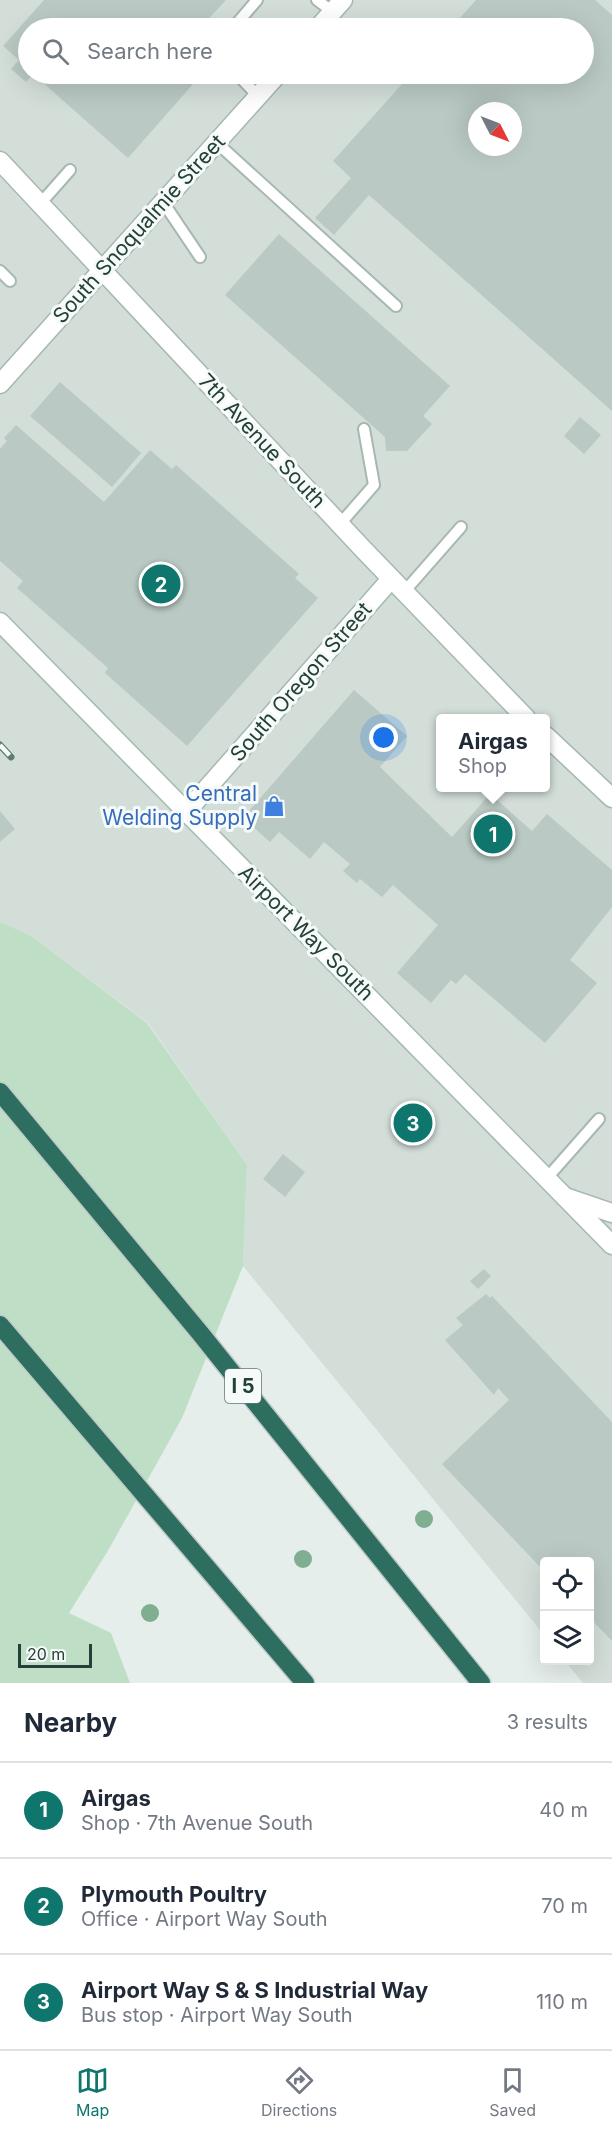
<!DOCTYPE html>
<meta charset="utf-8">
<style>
:root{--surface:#fff;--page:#f6f6f7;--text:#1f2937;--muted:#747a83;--line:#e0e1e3;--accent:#0f766e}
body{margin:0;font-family:Inter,sans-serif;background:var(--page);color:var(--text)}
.controls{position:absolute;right:18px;bottom:18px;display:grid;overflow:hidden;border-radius:6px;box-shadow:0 6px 24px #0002}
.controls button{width:54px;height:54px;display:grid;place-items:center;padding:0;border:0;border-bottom:2px solid var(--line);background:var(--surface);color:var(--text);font:30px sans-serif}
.compass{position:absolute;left:468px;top:102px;width:54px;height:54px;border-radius:50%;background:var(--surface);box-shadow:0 6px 24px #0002;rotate:132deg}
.scale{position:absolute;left:18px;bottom:15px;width:74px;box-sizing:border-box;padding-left:6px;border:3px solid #234138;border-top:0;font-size:16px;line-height:21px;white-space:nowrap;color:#234138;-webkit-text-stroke:4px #f6faf8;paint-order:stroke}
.you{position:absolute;left:384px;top:738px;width:21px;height:21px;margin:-15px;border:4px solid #fff;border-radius:50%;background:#1a73e8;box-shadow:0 0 0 9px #1a73e833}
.badge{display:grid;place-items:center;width:39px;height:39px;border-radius:50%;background:var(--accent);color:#fff;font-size:20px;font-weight:700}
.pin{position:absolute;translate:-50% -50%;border:3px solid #fff;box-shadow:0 2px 6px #0006}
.popup{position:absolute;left:436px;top:714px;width:114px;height:78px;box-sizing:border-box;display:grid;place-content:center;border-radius:6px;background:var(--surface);filter:drop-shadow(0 2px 4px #0005);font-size:20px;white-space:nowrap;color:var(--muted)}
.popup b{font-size:22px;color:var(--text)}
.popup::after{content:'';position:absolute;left:50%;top:100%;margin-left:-12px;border:12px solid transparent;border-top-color:var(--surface)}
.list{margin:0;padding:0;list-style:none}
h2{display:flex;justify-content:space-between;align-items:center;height:78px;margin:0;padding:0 24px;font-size:26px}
h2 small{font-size:20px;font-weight:400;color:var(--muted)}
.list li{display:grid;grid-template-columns:39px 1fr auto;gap:18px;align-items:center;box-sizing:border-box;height:96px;padding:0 24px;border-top:2px solid var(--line)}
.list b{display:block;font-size:22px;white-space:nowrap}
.list p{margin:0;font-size:20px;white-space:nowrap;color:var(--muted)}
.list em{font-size:20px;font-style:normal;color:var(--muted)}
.icon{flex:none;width:33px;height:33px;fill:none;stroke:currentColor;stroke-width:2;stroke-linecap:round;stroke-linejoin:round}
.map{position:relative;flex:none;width:612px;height:1683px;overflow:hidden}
.search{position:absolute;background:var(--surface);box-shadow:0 6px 24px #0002;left:18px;right:18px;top:18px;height:66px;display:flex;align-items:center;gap:15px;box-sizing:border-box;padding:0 21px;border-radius:33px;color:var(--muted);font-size:22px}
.sheet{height:366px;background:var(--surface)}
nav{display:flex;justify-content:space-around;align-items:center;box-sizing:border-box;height:84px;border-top:2px solid var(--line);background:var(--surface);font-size:16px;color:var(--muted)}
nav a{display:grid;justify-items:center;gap:3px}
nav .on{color:var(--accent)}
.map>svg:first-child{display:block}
.built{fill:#d3ded9;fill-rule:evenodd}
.green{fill:#bedfc6}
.building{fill:#bac9c3;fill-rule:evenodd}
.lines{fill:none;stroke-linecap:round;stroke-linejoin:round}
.service-casing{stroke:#a7b7b1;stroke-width:14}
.minor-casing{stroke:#a7b7b1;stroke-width:21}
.tertiary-casing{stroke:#a7b7b1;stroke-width:21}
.secondary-casing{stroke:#a3bab2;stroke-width:21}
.motorway-casing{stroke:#c1cac7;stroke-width:21}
.service{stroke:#fff;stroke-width:10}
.minor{stroke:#fff;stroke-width:18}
.tertiary{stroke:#fff;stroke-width:18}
.secondary{stroke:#fff;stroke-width:18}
.motorway{stroke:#2e6e60;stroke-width:18}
.rail-casing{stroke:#5e7c73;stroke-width:7}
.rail{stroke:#f6faf8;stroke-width:4.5;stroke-dasharray:14;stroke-linecap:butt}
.tree{fill:#7fae91}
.labels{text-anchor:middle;stroke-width:6;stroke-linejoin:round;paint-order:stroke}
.shield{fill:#f6faf8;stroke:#627872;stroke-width:1.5}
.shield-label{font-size:20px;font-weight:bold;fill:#234138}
.street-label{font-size:21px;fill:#234138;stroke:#f6faf8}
.shop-label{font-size:21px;fill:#366cbe;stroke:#f6faf8;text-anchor:end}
</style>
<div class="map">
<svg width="612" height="1683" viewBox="0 0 612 1683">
<rect width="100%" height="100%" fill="#e5eeea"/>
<path class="built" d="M0 0H612V1683H583L565 1661 590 1660V1562H544V1635L243 1266 247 1165 148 1023 30 935 0 922ZM28 28H584V74H28ZM477 111H513V147H477ZM440 718H546V788H440Z"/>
<path class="green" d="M0 922 30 935 147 1023 247 1165 243 1266 182 1418 109 1549 69 1613 111 1633 130 1683H0Z"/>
<path class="building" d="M44 0H226L200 28H28V74L201 75 128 158 33 74 26 82 11 69 19 60 3 46Z
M476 0H595L612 15V411L369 195 334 235 315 218 351 178 333 161 411 74H584V28H451ZM477 111H513V147H477Z
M279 234 450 386 423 416 432 424 407 451H386L385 437 225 295Z
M60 382 141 453 112 487 30 416Z
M580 417 601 435 584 454 564 436Z
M16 425 104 502 150 450 172 469 176 465 299 574 295 578 318 598 187 746 105 673 108 668 17 588 23 581 0 561V449L7 441 4 438Z
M354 690 407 736 380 767 452 837 490 794 532 831 547 814 612 870V907L570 960 597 983 545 1043 465 974 456 984 451 980 431 1003 397 973 438 925 393 885 382 897 360 879 357 883 343 871 350 864 324 842 310 859 279 832 270 842 243 818Z
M0 811 15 829 0 842Z
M283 1154 305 1172 285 1197 263 1179Z
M484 1269 491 1276 478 1289 470 1281Z
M486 1294 490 1298 492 1296 612 1422V1641L590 1618V1562H544V1571L442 1464 509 1400 498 1388 494 1395 445 1340 463 1325 456 1318Z"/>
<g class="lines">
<defs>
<path id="service" d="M317 0 333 12
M233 28 257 0
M237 74 258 96
M216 142 396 306
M163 202 200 257
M40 204 70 170
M0 271 10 281
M340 524 374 485 364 429
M404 592 461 527
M547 1178 599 1119"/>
<path id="minor" d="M318 28 343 0
M0 161 362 548 526 718
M0 384 278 74
M546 736 612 798
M187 811 391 579"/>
<path id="tertiary" d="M565 1197 612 1213"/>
<path id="secondary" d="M0 622 612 1245"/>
<path id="motorway" d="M0 1092 200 1333 481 1683
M0 1325 305 1683"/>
</defs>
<use href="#service" class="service-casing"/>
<use href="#minor" class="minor-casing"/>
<use href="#tertiary" class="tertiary-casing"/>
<use href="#secondary" class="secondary-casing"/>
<use href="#motorway" class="motorway-casing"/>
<use href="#service" class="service"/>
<use href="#minor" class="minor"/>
<use href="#tertiary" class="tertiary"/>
<use href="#secondary" class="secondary"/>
<use href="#motorway" class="motorway"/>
<defs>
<path id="rail" d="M0 745 11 757"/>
</defs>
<use href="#rail" class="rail-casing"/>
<use href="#rail" class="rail"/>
</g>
<g class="tree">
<circle cx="424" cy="1519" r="9"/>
<circle cx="303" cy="1559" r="9"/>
<circle cx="150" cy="1613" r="9"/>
</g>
<defs>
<symbol id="shop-bare" viewBox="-9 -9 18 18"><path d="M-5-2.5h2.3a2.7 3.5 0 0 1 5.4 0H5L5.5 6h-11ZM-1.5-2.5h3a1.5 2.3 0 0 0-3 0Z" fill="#3f7fe0" stroke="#f6faf8" stroke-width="2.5" paint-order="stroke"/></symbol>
</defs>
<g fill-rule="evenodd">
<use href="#shop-bare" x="259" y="791" width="30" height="30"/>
</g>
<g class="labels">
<rect class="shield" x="225" y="1369" width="36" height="34" rx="4.5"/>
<g class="shield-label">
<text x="243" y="1393">I 5</text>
</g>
<g class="street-label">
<text transform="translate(139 229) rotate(-48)" y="7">South Snoqualmie Street</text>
<text transform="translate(262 441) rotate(47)" y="7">7th Avenue South</text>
<text transform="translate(301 682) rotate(-49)" y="7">South Oregon Street</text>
<text transform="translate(306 933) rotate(45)" y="7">Airport Way South</text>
</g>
<g class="shop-label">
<text x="257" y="801">Central<tspan x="257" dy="24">Welding Supply</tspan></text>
</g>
</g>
</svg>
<div class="controls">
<button><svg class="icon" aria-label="locate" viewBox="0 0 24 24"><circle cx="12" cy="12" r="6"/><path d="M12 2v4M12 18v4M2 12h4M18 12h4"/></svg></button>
<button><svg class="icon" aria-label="layers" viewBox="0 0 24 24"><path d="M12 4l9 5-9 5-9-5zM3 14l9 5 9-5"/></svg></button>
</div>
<svg class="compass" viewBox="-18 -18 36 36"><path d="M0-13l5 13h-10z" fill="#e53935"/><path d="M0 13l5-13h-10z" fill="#747a83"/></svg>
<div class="scale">20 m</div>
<div class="you"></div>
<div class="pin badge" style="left:493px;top:834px">1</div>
<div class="popup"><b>Airgas</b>Shop</div>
<div class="pin badge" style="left:161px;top:584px">2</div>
<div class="pin badge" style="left:413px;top:1123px">3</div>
<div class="search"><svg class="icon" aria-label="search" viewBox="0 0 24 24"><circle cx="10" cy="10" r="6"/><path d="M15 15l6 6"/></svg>Search here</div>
</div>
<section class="sheet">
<h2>Nearby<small>3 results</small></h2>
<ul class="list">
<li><span class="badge">1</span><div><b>Airgas</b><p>Shop · 7th Avenue South</p></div><em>40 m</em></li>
<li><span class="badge">2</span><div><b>Plymouth Poultry</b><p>Office · Airport Way South</p></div><em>70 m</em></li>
<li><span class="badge">3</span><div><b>Airport Way S &amp; S Industrial Way</b><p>Bus stop · Airport Way South</p></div><em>110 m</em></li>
</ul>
</section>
<nav>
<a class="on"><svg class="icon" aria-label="map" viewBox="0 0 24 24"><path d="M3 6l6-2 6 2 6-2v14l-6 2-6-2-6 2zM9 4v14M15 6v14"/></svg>Map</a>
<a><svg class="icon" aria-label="directions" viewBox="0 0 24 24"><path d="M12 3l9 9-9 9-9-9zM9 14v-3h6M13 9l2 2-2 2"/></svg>Directions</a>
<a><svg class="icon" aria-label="saved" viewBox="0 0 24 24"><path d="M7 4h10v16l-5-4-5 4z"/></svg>Saved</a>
</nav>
